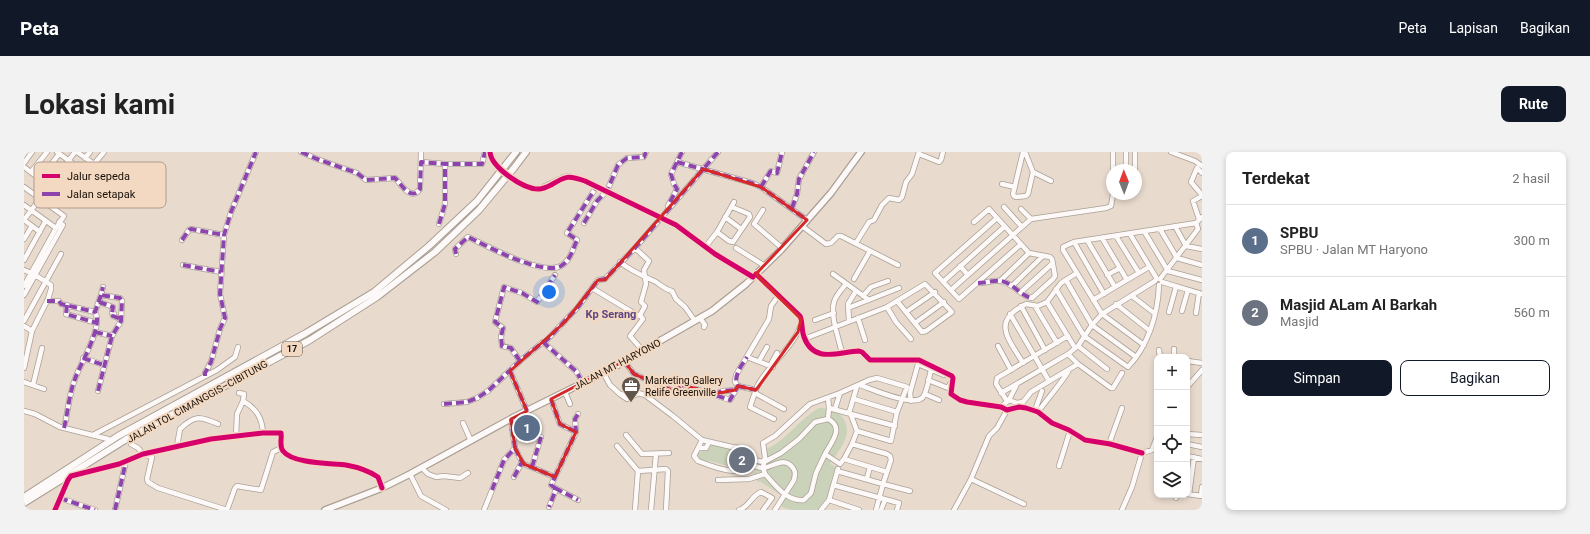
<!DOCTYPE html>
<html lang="id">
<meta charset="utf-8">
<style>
:root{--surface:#fff;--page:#f2f2f2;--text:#222;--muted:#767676;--line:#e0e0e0;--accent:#111827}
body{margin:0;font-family:Roboto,sans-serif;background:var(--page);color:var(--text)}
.controls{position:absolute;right:12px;bottom:12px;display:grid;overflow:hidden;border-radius:8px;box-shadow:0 2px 6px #0003}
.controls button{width:36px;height:36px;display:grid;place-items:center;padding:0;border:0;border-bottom:1px solid var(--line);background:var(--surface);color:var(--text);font:20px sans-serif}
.compass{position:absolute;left:1082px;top:12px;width:36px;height:36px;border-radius:50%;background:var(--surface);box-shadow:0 2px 6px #0003;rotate:359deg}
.you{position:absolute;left:525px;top:140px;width:14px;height:14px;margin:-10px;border:3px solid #fff;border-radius:50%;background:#1a73e8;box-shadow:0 0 0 6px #1a73e833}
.badge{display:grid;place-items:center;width:26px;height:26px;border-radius:50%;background:var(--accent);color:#fff;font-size:13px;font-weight:700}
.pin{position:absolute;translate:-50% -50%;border:2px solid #fff;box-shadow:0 1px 4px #0006}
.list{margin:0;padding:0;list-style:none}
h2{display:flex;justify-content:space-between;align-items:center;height:52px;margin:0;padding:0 16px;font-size:17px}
h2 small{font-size:13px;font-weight:400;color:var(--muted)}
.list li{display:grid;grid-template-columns:26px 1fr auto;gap:12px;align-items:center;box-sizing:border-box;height:72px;padding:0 16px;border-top:1px solid var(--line)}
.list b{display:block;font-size:15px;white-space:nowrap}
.list p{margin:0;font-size:13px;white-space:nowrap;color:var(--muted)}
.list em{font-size:13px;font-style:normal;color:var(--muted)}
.actions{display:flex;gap:8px;padding:12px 16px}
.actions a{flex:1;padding:9px 0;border:1px solid var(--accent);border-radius:8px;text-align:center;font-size:14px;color:var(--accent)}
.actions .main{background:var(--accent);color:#fff}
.icon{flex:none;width:22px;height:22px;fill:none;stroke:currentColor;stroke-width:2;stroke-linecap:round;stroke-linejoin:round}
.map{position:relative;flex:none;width:1178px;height:358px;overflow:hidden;border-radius:8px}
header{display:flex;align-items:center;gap:24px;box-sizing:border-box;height:56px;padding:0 20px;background:var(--accent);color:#fff}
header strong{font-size:19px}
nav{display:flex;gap:22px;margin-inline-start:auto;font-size:14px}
.intro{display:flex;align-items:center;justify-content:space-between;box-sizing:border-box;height:96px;padding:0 24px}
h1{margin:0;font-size:28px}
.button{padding:10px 18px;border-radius:8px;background:var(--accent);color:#fff;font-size:14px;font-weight:700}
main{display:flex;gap:24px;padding:0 24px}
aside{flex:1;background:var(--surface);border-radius:8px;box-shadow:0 2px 6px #0003}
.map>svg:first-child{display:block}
.green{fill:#cad3b9}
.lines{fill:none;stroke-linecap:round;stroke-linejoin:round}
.minor-casing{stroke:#aaa095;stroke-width:6}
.major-casing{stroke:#aaa095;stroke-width:8}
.highway-casing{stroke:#aaa095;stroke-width:8}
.minor{stroke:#fcf9f8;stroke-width:4.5}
.major{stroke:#fcf9f8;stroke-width:5.5}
.highway{stroke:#fcf9f8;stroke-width:6}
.quiet{stroke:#8e44ad;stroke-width:4;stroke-dasharray:8 4;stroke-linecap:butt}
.cycleway-casing{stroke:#f3d9c2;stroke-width:8}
.cycleway{stroke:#d6006c;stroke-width:5}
.marked{fill:none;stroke:#d62828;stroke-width:3;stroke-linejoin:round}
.labels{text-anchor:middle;stroke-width:4;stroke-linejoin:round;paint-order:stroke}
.shield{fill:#f3d9c2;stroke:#5a4c3f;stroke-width:1}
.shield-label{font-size:9px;font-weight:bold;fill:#180f07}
.street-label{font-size:10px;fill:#180f07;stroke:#f3d9c2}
.poi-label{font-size:10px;fill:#180f07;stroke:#f3d9c2;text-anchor:start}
.neighbourhood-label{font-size:11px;font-weight:bold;fill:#5d4582;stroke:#f3d9c2}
.key{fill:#f3d9c2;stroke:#b19c8a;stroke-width:1}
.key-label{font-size:11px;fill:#180f07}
</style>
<header>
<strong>Peta</strong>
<nav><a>Peta</a><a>Lapisan</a><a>Bagikan</a></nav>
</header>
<div class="intro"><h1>Lokasi kami</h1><a class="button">Rute</a></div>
<main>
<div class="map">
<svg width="1178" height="358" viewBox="0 0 1178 358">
<rect width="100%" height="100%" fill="#e8dacd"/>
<path class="green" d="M795 256C812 255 827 267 822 285 819 294 811 304 806 312L812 315 804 346 795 358H768L758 355 757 351 760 345 737 330 733 329 728 323C735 317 740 308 737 299 761 292 773 268 795 256Z
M687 293 722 299 727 307 724 315 714 317 686 309H681L675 308 673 301 684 297Z"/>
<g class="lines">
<defs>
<path id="minor" d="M53 0 70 12 80 0
M277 0 293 7 333 21 342 28 371 26C377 32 387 50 396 37L397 0
M466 0 468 7 475 16
M999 0 989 42 990 44 992 45 1002 44 1004 42 1009 20
M1001 0 1009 20 1027 29
M1089 0V18
M1147 0 1171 9 1178 14
M895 2 915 10 917 8 919 0
M61 6 66 0
M397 10 421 12H458L461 0
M653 10 728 31 737 35 783 68
M0 11 8 0
M0 15 50 53 53 52 71 31V28L33 0
M1102 18V1
M1111 18V0
M7 20 23 0
M1178 21 1173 16 1167 30 1178 43
M489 26 503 35 515 37 540 25 545 24 561 29 652 73 691 102 729 125
M16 27 35 2
M978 32 991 35
M0 35 40 64 32 76 0 134
M737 35 746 20 747 19 753 21 758 0
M35 41 54 16
M43 48 63 22
M0 53 32 76
M644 54 653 37 650 32 647 22 658 0
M980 55 998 75
M768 56 773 42 775 27 790 0
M997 57 1007 67
M739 58 730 72 758 96
M701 65 717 77
M973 66 911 121 935 147 997 92
M1175 67 1169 49 1178 44
M0 68 51 0
M0 68 16 80
M950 70 965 57 1005 101 976 129
M560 71 573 49 583 39 594 13 603 6 620 5 622 0
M415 72 421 52V12
M778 74 802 92 807 91 814 84H817L874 113
M1151 74 1162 94 1178 97
M1136 77 1153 106 1178 113
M1120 79 1144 119 1178 128
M693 80 705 89 709 90 726 65 725 62 708 55
M1106 82 1133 127
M1092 84 1115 121
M1078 86 1103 128
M0 87 8 74
M158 88 165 78 167 77 200 83
M1063 88 1091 135
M1050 90 1080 142
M832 91 845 70 850 68 858 53 865 46 875 48 878 45 882 30 888 22 895 0
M682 94 693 80 710 50
M611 96 625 109 620 118 622 132 617 150 621 154 616 163 619 167 606 184 619 199
M712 96 741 114
M432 102 431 97 444 85C463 94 518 124 537 114 546 109 549 97 553 88L543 81 573 34
M0 108 21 70
M596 110C607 119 619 124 632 130 638 134 642 138 648 139L652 147 661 155 671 169
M159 113 197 120
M936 114 944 123
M0 118 7 121
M732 122 776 164C779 170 777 177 780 185 790 212 814 200 835 199L838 200 846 208H895L928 224 929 226 927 242 936 248 943 250 977 255 983 258 995 255 1002 256 1014 260 1028 271 1045 278 1061 288 1086 292 1118 301
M809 122 845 148
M1083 123 1096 116
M830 127 846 99
M1136 127 1174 77 1172 71 1178 65
M1042 128 1068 173 1112 205
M919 130 980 75
M1138 130 1178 142
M954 131C961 131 970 128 977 129 989 131 998 145 1008 146L1029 127 1031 124 1028 107 1026 105 1005 101
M988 134 1019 104
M568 136 613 163 616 164
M1032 137 1060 184 1104 215C1124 194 1134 162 1135 133
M927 138 1007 67 1082 56 1087 54 1089 42
M997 140 1029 111
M0 143 39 73 35 70
M839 144 847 135 864 129
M1108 144 1130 161
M1069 148 1125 115
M23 149H35L37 152 71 160
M75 150 89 155 88 161 90 162 89 164 97 167
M1023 150 1051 196
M1092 152 1126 179
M43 153 42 162 73 171
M997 154 1021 198
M1011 154 1033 191
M863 155 901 132 928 160 902 179 898 180 873 149
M824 156 875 136
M1158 159 1164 138
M882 160 911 140
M1145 160 1152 135
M1172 161 1175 141
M986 162 1025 229
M676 166 681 173 680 175
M834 166 841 188
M791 168 810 161
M0 169 37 102
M825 169 824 152 832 139
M891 171 920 150
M0 174 8 179
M71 180 88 184
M780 187 863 155 872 170 887 187
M520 191 554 155 574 128 581 127 611 96 694 0
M1120 193 1078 162 1039 98V95L1050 90 1063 88 1172 71
M974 194 987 218
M1054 194 1083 217
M1135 198 1136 205
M818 201C815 187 806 164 810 150 812 143 818 137 822 132
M1044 202 1054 212 1087 236H1089L1098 221
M723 205 749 215
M1150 205V197
M59 206 80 213
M496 209 487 196 478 194 477 185 479 176 471 170 480 135 498 141 513 150 531 123
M600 209 610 222 647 238 652 239 657 232 706 248 714 234 711 230 712 223 745 167 747 154 755 143
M735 209 743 195
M1163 209 1178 211
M999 211C984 186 967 169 1002 152L1014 154 1023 150 1037 131 1053 121
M746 214 753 201
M0 216 8 179 24 147 27 137V133L11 123
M486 219 503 259
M579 220 586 233 596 242 601 243 614 241 621 243 649 264 678 288 708 295 724 297 728 303C730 331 689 315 674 309L670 304 678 288
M181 224V221L187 210 196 177 201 166 196 142 200 83 207 60 232 0
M904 228 924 236 926 232
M0 230 20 237
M9 233 18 196
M836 233C848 237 890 256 899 245 903 240 905 225 907 218
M714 234 732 238
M1163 235 1178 218
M74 239 88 184 97 169 98 149 96 146 77 143
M541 240 546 252
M215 241 220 242 219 249C233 257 238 266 239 281
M731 241 760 257
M977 241 1044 202 1054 194 1068 173 1078 162 1131 129
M690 242 699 239 711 238
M901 242 915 248
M597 243 603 247 613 242
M527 247 536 272 552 280
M830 247 873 260
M985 248 993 251 999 250 1007 240 1054 212
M887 249 886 241 894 212 920 223
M983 249 972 232 973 226 1044 184
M420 252 443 250 453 246 464 239 496 209 519 190 546 214 552 219 559 231
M977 255 985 248 993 232
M805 256 871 274
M811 257 816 241
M1011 258 1018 239
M0 259 11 262 36 275 84 287
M1014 260C1024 246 1035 234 1044 220
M825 261 833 234
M750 267 726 255C729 247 731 238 735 231 747 211 768 196 776 175
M804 267C821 275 807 291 801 302L816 312 820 307
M804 267 805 256 804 246
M439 271 447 289
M40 276C44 260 45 242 51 227 56 212 80 174 71 160L77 143 79 135
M833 279 828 292 820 307 863 320
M1163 282 1178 283
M69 283 193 218 211 205 214 195
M602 283 618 302 645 301
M212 284 213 262 219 249
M107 292 114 296 119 302 128 305 123 327 124 330 134 336 203 358
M1085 292 1098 256
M1163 292 1178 295
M153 294 156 277C171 263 176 264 194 272
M593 294 614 319 611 358
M491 296 498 310 500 312 531 325 527 333 531 336V340L525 355
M674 296H682L685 290
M1163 304 1178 307
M729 308 740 310 757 301 775 287 791 270 804 267
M727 313C731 314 736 316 740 316 750 314 761 304 769 316 772 320 771 323 770 328L751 358
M1035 314 1046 279
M508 315 517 285
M398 316 404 322 412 325 420 324 436 326 444 321
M614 319 642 317 644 319 642 358
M813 319 859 332 867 308 866 304 863 302 828 292
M386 322 397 344 422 358
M741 322C751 333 763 350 780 348L787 341 792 321 801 302
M490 325 498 310
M531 325 552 280 551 267 554 262
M843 326 846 315
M947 327 1000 352
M694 328 725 327 741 322 739 316 741 305 739 291 751 284 786 252 816 241 845 228 853 226 883 235 873 260 867 289 833 279 827 263
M809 333 875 351 873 358
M531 336 554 348
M1163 342 1178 344
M1165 342 1170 305
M1177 344 1178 335
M36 346 71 358
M1152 346 1153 343
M805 348 814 317
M31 358 44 328 47 324 95 312 119 302 187 287 239 281H257C258 287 255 294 259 299 269 312 307 311 322 313 333 315 345 319 354 325L358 336
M91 358 102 309
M203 358 211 336 213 334 237 338 249 300 257 296
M460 358 480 308 491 296 487 267
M627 358 632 302
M715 358C725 355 728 343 737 340L748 346 739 358
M797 358 805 348 835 358
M852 358 859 332 886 339
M857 358 861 348
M930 358 947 327 965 284 973 276 983 258
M1098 358 1108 335 1118 301 1128 298 1133 285"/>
<path id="major" d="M301 358 358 336 386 322 490 265 587 217 688 159 722 132 757 98 807 41 837 0"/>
<path id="highway" d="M0 345 94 284 282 181 350 140 405 94 453 49 492 0
M0 351 101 288 286 188 353 145 411 100 455 58 490 16 502 0"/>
</defs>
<use href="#minor" class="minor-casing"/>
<use href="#major" class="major-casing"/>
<use href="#highway" class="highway-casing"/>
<use href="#minor" class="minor"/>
<use href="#major" class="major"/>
<use href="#highway" class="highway"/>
<path class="quiet" d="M277 0 293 7 333 21 342 28 371 26C377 32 387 50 396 37L397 10 421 12H458L461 0
M653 10 728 31 737 35 783 68
M737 35 746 20 747 19 753 21 758 0
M646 50 653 37 650 32 647 22 658 0
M768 56 773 42 775 27 790 0
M560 71 573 49 583 39 594 13 603 6 620 5 622 0
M415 72 421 52V12
M158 88 165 78 167 77 200 83
M432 102 431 97 444 85C463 94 518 124 537 114 546 109 549 97 553 88L543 81 573 34
M159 113 197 120
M954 131C961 131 970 128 977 129 989 131 998 145 1008 146
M23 149H35L37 152 71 160
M75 150 89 155 88 161 90 162 89 164 97 167
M43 153 42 162 73 171
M71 180 88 184
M520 191 554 155 574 128 581 127 611 96 694 0
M59 206 80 213
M496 209 487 196 478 194 477 185 479 176 471 170 480 135 498 141 513 150 531 123
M600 209 610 222 647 238 652 239 657 232 706 248 714 234C708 225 718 213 723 205
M486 219 503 259
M181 224V221L187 210 196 177 201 166 196 142 200 83 207 60 232 0
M714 234 732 238
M74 239 88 184 97 169 98 149 96 146 77 143
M690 242 699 239 711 238
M527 247 536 272 552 280
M420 252 443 250 453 246 464 239 496 209 519 190 546 214 552 219 559 231
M40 276C44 260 45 242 51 227 56 212 80 174 71 160L77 143 79 135
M491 296 498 310 500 312 531 325 527 333 531 336V340L525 355
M508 315 517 285
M490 325 498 310
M531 325 552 280 551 267 554 262
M531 336 554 348
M468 338 480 308 491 296 487 267
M36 346 71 358
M91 358 102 309"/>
<defs>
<path id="cycleway" d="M466 0C467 15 500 38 515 37 519 37 523 35 527 33 542 24 544 23 561 29L652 73 691 102 729 125
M732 122 776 164C779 170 777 177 780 185 790 212 814 200 835 199L838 200 846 208H895L928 224 929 226 927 242 936 248 943 250 977 255 983 258 995 255 1002 256 1014 260 1028 271 1045 278 1061 288 1086 292 1118 301
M31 358 44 328 47 324 95 312 119 302 187 287 239 281H257C258 287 255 294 259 299 269 312 307 311 322 313 333 315 345 319 354 325L358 336"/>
</defs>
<use href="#cycleway" class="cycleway-casing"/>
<use href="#cycleway" class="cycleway"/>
</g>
<path class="marked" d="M679 17 737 35 783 68 732 122 777 167 774 180 732 238 714 234 711 238 690 242 656 232 652 239 647 238 610 222 600 209 527 247 536 272 552 280 531 325 500 312 491 296 487 267 503 259 486 219 541 170 574 128H581Z"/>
<defs>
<symbol id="office-pin" viewBox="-11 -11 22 30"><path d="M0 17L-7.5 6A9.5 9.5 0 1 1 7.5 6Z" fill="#61564c" stroke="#f3d9c2"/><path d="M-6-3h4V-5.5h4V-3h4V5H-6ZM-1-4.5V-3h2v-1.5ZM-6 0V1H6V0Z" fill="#fff"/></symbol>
</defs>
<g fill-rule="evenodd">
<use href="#office-pin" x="596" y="223" width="22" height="30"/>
</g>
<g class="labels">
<rect class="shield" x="258" y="190" width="20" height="14" rx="3"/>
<g class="shield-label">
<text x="268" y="200">17</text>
</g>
<g class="street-label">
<text transform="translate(593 212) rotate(-28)" y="4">JALAN MT HARYONO</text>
<text transform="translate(173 249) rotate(-29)" y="4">JALAN TOL CIMANGGIS–CIBITUNG</text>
</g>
<g class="poi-label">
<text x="621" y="232">Marketing Gallery<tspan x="621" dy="12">Relife Greenville</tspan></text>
</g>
<g class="neighbourhood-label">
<text x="587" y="166">Kp Serang</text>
</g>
</g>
<rect x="10" y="10" width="132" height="46" rx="6" class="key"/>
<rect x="18" y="22" width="18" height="4" fill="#d6006c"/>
<rect x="18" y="40" width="18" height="4" fill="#8e44ad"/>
<g class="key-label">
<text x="43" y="28">Jalur sepeda</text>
<text x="43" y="46">Jalan setapak</text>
</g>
</svg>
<div class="controls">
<button>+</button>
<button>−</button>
<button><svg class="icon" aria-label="locate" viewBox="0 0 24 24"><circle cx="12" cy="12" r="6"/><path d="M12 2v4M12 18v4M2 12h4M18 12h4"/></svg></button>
<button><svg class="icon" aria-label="layers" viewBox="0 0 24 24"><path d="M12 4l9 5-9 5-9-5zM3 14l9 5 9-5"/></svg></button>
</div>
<svg class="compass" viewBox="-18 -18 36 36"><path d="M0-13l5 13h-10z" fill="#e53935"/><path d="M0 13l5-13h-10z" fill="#767676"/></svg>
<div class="you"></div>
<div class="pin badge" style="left:503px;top:276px;background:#5c6f8a">1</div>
<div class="pin badge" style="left:718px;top:308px;background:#6b7280">2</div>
</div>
<aside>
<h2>Terdekat<small>2 hasil</small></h2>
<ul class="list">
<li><span class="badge" style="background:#5c6f8a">1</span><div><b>SPBU</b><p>SPBU · Jalan MT Haryono</p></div><em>300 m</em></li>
<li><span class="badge" style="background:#6b7280">2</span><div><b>Masjid ALam Al Barkah</b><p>Masjid</p></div><em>560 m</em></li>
</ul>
<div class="actions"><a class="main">Simpan</a><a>Bagikan</a></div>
</aside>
</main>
